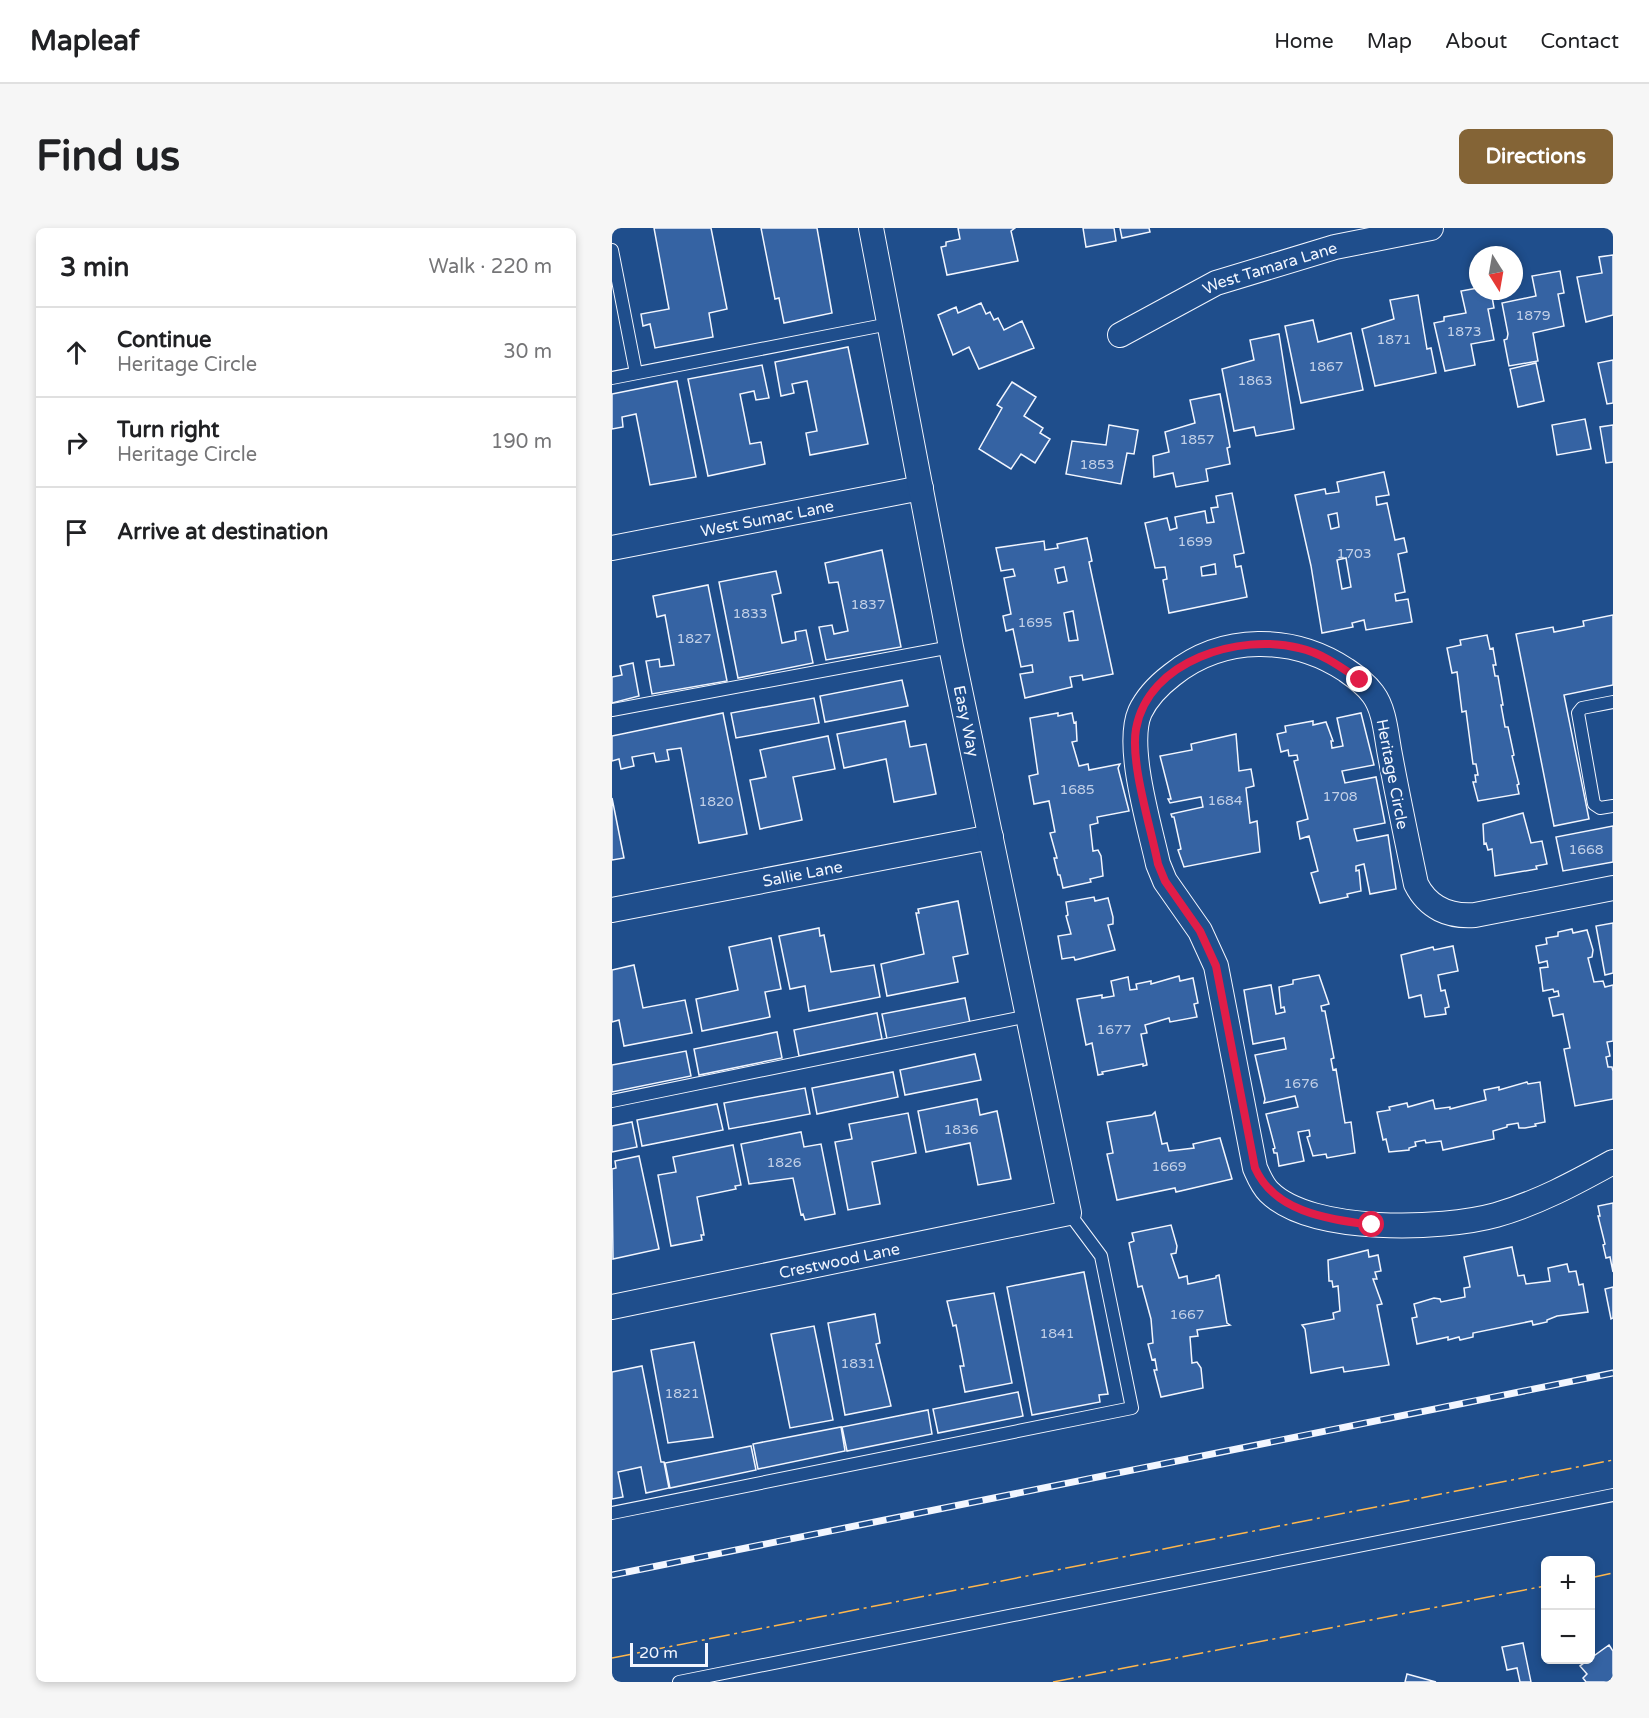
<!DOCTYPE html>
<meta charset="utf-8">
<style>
:root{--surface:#fff;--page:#f6f6f6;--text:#202124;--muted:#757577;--line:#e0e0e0;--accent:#846436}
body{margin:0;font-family:"Varela Round",sans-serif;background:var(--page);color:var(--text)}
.controls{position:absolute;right:18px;bottom:18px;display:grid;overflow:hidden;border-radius:9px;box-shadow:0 3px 9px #0003}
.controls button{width:54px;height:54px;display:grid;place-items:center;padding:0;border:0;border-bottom:2px solid var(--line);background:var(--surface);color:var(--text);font:30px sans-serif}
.compass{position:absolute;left:857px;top:18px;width:54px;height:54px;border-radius:50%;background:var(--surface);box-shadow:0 3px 9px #0003;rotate:169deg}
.scale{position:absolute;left:18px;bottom:15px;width:78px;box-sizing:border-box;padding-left:6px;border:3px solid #f2f6ff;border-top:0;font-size:16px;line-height:21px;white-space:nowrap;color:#f2f6ff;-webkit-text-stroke:4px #1f4e8c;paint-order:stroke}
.stop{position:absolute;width:18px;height:18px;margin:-14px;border:4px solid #e11d48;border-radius:50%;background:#fff}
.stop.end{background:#e11d48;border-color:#fff;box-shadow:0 2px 6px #0008}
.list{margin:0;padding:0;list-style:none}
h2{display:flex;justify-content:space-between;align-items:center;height:78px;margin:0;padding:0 24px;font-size:26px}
h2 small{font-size:20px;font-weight:400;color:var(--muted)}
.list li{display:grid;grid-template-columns:39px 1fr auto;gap:18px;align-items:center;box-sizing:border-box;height:90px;padding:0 24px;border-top:2px solid var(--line)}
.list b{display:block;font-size:22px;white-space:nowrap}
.list p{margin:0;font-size:20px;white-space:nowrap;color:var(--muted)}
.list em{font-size:20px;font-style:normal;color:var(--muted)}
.icon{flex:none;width:33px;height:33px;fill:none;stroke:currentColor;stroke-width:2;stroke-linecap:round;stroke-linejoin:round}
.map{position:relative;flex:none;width:1001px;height:1454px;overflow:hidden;border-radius:9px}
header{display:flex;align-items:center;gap:36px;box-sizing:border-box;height:84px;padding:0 30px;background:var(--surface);border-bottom:2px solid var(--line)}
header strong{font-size:28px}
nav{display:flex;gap:33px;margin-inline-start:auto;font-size:21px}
.intro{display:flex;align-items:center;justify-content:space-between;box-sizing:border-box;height:144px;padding:0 36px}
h1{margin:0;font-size:42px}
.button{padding:15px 27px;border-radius:9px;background:var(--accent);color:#fff;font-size:21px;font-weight:700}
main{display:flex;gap:36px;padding:0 36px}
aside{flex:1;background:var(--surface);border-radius:9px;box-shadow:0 3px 9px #0003}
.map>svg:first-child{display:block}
.building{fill:#3563a3;stroke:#f2f6ff;stroke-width:1.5;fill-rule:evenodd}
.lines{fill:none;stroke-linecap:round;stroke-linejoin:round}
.service-casing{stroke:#f2f6ff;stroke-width:14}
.minor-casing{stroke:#f2f6ff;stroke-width:26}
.service{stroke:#1f4e8c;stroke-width:12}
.minor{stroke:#1f4e8c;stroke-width:24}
.rail-casing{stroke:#f2f6ff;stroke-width:7}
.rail{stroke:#1f4e8c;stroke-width:4.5;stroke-dasharray:14;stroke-linecap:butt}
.power{stroke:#ffb74d;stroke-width:1.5;stroke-dasharray:21 4.5 3 4.5;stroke-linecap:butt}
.route{stroke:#e11d48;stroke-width:8}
.labels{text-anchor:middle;stroke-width:4.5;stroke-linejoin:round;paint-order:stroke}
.number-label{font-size:14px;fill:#c3d1e8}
.street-label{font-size:16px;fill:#f2f6ff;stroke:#1f4e8c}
</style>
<header>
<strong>Mapleaf</strong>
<nav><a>Home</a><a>Map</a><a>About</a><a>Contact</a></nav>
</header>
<div class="intro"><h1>Find us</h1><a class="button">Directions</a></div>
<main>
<aside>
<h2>3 min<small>Walk · 220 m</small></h2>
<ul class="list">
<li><svg class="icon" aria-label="ahead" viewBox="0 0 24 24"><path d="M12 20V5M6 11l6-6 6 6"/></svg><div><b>Continue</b><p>Heritage Circle</p></div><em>30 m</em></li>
<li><svg class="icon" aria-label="right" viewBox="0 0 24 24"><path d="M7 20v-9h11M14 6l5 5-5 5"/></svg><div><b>Turn right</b><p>Heritage Circle</p></div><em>190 m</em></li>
<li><svg class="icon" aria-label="arrive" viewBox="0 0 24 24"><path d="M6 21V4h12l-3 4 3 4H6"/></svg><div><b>Arrive at destination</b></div></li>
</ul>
</aside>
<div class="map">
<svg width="1001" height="1454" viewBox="0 0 1001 1454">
<rect width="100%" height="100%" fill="#1f4e8c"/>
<path class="building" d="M42 0H99L115 81 97 85 101 109 43 120 38 96 31 98 29 86 57 81Z
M149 0H205L220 85 172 95 167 70 163 71Z
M346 0H403L399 3 406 33 335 47 329 19 334 18V14L348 11Z
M471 0H502L504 13 474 19Z
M508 0H537L538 4 510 10Z
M1001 27V87L974 94 965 49 990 45 987 29Z
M948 43 952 65 946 66 952 98 921 105 926 133 897 138 892 112 895 111 896 106 890 75 924 68 920 48Z
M866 60V63H879L882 80 876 81 882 112 859 116 863 137 833 143 822 95 832 93V89L854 85 849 63Z
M806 67 815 121 819 120 824 145 763 158 750 101 782 91 778 72Z
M369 75 374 86 378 84 382 92 386 90 392 102 410 93 422 120 367 141 357 119 341 127 326 87 344 79 346 85Z
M701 92 706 114 739 105 751 162 689 175 673 98Z
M667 106 682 201 644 208 642 199 622 203 610 141 642 132 638 112Z
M236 119 256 216 198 227 194 205 205 203 195 153 180 156 182 165 169 168 163 134Z
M1001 132V175L995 176 986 135Z
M924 135 932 173 906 179 898 141Z
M150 137 157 170 144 172 142 163 128 166 138 216 149 214 153 236 96 248 76 151Z
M65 153 84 249 38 257 24 186 10 189 11 199 0 201V166Z
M400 154 424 169 412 188 431 200 428 205 438 211 423 235 409 226 399 241 367 221 390 180 385 177Z
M608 166 618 219 615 220 618 236 594 241 596 253 564 259 561 245 542 249 541 228 557 224 553 204 583 195 578 172Z
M973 191 979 221 945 227 940 197Z
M497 197 526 202 522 226 515 225 509 256 454 246 460 213 494 217Z
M1001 197V234L994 235 988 199Z
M772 244 777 267 764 269 765 277 775 275 783 312 792 310 795 324 786 326 793 364 783 366 784 373 796 371 800 394 754 402 752 392 740 395 741 399 710 405 699 338 683 267 713 261 714 266 727 264 725 254ZM725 285 727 299 719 301 716 287ZM734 330 739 359 730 361 725 332Z
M620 265 632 325 622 327 624 339 629 338 635 369 557 385 551 352 555 351 553 339 543 340 533 295 555 290 558 302 565 300 563 289 593 283 595 295 602 294 599 280 606 279 604 268ZM603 336 604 346 590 348 589 339Z
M475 310 480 333 477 334 501 446 471 452 470 447 458 449 460 459 413 470 408 446 421 444 420 437 409 439 401 401 394 403 391 388 399 386 392 350 403 348 401 341 389 343 384 320 432 313 433 322 446 320 445 316ZM452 339 455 353 446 355 443 341ZM461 383 466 412 457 413 452 385Z
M270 322 289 419 214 432 207 399 220 397 222 406 236 403 226 354 217 355 213 335Z
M164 343 169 365 160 367 170 415 184 412 183 404 194 402 201 435 126 450 107 354Z
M96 357 115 453 40 466 34 433 47 431 48 439 62 437 53 387 45 389 41 368Z
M1001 387V457L952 467 977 591 942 598 904 406 941 399 942 404 972 398 971 393Z
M875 407 878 421 881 420 884 437H881L883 448H886L891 477H889L893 499H896L902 527 900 528 907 556 905 557 907 566 866 573 861 554H864L863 547H866L864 536H861L854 483 850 484 845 444 840 445 835 420 849 417 848 412Z
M21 435 27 468 0 475V449L10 447 8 438Z
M290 452 296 478 213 494 208 468Z
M202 470 207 495 124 510 119 485Z
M111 485 135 606 87 615 69 520 55 522 57 532 44 534 42 525 20 529 22 538 9 541 7 531 0 533V508Z
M446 485V488L460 485 462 495 464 494 465 513 460 514 467 538 476 536 477 542 508 536 506 540 517 583 485 589 486 595 478 597 481 623 486 622 489 628 491 648 478 651 479 654 451 660 448 647H446L442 630H445L438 605 443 604 437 573 422 576 417 548 426 546 418 490Z
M749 485 762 537 730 543 733 555 764 549 773 595 742 601 745 613 776 607 784 661 758 666 752 636 744 638V643L747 642 749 663 735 666 736 669 708 675 699 645 706 643 697 608 688 611 685 594 696 591 682 533 686 532 685 527 677 528 676 522 669 524 665 506 674 504 673 498 701 493V497L714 494 721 513H719L720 520 731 518 725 490Z
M293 493 298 519 314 516 324 566 282 574 274 531 232 540 225 506Z
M624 506 627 543 639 541 642 558 634 560 638 595 645 593 648 624 572 639 566 622 569 621 562 589H560L559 586 591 579 589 569 558 575 556 571H559L548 528 580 522 579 516Z
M216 508 223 541 181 549 190 592 148 601 138 552 154 549 148 522Z
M0 570 12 630 0 632Z
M911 585 919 615 930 613 935 636 924 638 925 641 883 648 880 621 876 622 874 615 872 616 871 596Z
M1001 598V634L951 643 944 609Z
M482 669 483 673 496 670 501 689V696L496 697 503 722 463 732 462 729 450 731 446 708 459 706 454 688 456 687 454 674Z
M346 673 356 726 341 729 346 754 275 768 269 736 312 726 304 685H307L306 681Z
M1001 695V745L993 747 984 698Z
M207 700 208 708 212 707 219 744 262 737 268 769 197 783 193 758 178 761 167 708Z
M960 701 961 705 975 702 981 722 980 729 976 730 982 754 991 753 993 759 1001 757V813L995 814 998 828 994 829 996 839H1000L1001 843V871L963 878 952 821 958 820 951 786 941 788 937 770 947 768 946 763 942 764 941 761 931 763 928 740 936 739 935 733 927 735 924 718 935 716 934 710 946 708V704Z
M159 710 169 761 153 764 158 789 90 803 84 771 126 762 117 719Z
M841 718 846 743 826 747 829 763 833 762 837 779 833 780 834 786 813 789 809 767 797 770 789 727 821 719 822 722Z
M22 737 31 780 73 772 80 805 12 818 7 792 0 794V742Z
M707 747 717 776 709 778 710 783H713L722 830 719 831 721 842 724 841 733 895 739 894 743 925 715 930 714 926 701 928 695 909 698 908 697 902 686 904 692 933 667 938 665 925H662L661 921 663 920 654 886 686 879 683 868 652 875 653 871 643 827 674 821 672 810 641 816 632 762 659 757 664 786 673 784 672 779 669 780 667 759 681 756V752Z
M567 748 568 753 581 750 586 775 582 776 585 789 558 794 557 790 533 797 535 805 529 806 535 837 531 838V836L490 844 491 846 486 847 480 815 474 817 465 771 490 767V770L502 768 499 753 516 749 518 762 525 761 524 756 539 753V756Z
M353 770 358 795 275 811 270 786Z
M265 785 270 811 187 828 182 802Z
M165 804 170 830 87 847 82 821Z
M74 823 79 848 0 864V837Z
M363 826 369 852 293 867 288 842Z
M281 844 286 869 205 886 200 860Z
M915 854 916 856 928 854 933 894 923 896 924 898 913 900H907L906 895 895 897V899L881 903 882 911 831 922 829 913 814 915 813 912 803 914 804 918 797 920V922L777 924 774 911 771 912 765 884 778 882 777 879 795 875 796 879 821 872 823 881 838 879V881L874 872 872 862 887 859V862Z
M193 860 198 886 117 901 112 875Z
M365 871 368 887 385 883 399 951 366 957 358 915 314 924 306 883Z
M105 876 111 902 30 918 25 892Z
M543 884 550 916 555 915 557 923 582 920 581 916 608 910 620 951 564 964 563 960 505 972 495 926 501 925 495 894 540 887Z
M296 885 304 925 260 934 268 976 236 982 223 914 240 911 237 896Z
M20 894 25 919 0 924V898Z
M189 904 192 919 209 916 223 986 193 992 191 986 189 987 181 950 137 956 129 916Z
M121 917 129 957 123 958 124 961 85 969 92 1007H89L90 1012 59 1018 46 947 64 944 61 929Z
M27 928 47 1021 1 1031 0 941 4 940 3 933Z
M1001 975V1044L998 1029 994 1030 991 1017 993 1016 986 988H988L986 978Z
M559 997 565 1018 564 1025 559 1026 567 1050 575 1048 576 1056 604 1050V1048L607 1047 615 1095 618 1097 585 1102 586 1108 578 1109 580 1135 585 1134 589 1140 591 1160 549 1169 542 1142H545L543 1131 540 1132 536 1116 541 1115 539 1091 530 1058 526 1059 517 1015 522 1013 520 1005Z
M900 1019 906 1048 912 1047 914 1056 938 1053 936 1040 955 1036 957 1044 964 1043 967 1057 971 1056 976 1084 945 1088 935 1092V1094L921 1097 920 1093 861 1105V1109L848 1112 847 1109 836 1112V1109L805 1116 800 1090 805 1089 802 1076 822 1070 828 1071 829 1074 853 1069 852 1060 858 1059 852 1029Z
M756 1022 757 1029 766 1027 769 1043 763 1044 765 1051H761L770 1076 765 1077 777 1137 732 1144 731 1139 699 1145 693 1101 690 1097 722 1091 721 1085 728 1083 726 1058 721 1059 720 1053H717L716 1032Z
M472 1044 496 1166 487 1167 488 1174 420 1187 395 1059Z
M1001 1059V1090L999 1091 993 1061Z
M382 1065 400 1155 353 1164 348 1138H352L344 1097 341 1098 335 1073Z
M263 1086 268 1115 264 1116 279 1178 233 1187 216 1095Z
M202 1098 221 1192 178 1200 159 1106Z
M82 1114 101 1209 56 1215 39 1122Z
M30 1138 49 1234H52L57 1260 34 1265 29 1239 6 1244 11 1269 0 1271V1144Z
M406 1164 411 1188 326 1205 321 1181Z
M316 1182 320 1206 235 1223 230 1199Z
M229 1199 233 1223 146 1241 141 1216Z
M139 1218 144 1242 58 1260 53 1235Z
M911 1415 919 1454H908L905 1440 895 1442 890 1419Z
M997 1417 1001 1423V1454H974L971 1450 975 1446 968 1438Z
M795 1446 824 1454H793Z"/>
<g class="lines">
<defs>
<path id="service" d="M0 22 24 145
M0 150 277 96
M1001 474 970 480 966 485 982 576 988 580 1001 578
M0 482 339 419
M0 873 416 788
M0 1285 520 1180 489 1028 457 985
M67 1454 1001 1267"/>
<g id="minor">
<path id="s1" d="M508 107 604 55 723 19 819 0"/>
<path id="s2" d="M0 320 309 260"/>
<path d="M1001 660 863 687C837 689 816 680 804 656 795 613 786 570 778 527 774 507 773 482 761 466 754 456 744 449 734 442 681 407 611 406 560 447 547 457 535 469 528 484 513 518 538 599 546 636L553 653 588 703 604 738 643 940C647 949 650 957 657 964 699 1006 830 1002 884 987 926 975 963 955 1001 934"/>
<path id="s3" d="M0 682 379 609"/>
<path id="s4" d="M0 1079 457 985 339 419 259 0"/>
</g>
</defs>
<use href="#service" class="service-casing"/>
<use href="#minor" class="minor-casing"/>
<use href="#service" class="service"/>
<use href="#minor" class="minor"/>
<defs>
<path id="rail" d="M0 1347 1001 1145"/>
</defs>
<use href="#rail" class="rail-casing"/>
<use href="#rail" class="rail"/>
<path class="power" d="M978 1350 1001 1345
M0 1430 1001 1232
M441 1454 933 1358"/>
</g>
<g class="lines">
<path class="route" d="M748 452C729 439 710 425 687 420 628 405 536 432 524 501 518 535 539 600 546 636L553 653 588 703 604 738 643 940C663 985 717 991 760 997"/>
</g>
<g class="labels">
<g class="number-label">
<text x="921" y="92">1879</text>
<text x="852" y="108">1873</text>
<text x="782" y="116">1871</text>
<text x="714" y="143">1867</text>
<text x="643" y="157">1863</text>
<text x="585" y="216">1857</text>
<text x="485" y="241">1853</text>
<text x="583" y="318">1699</text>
<text x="742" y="330">1703</text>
<text x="256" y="381">1837</text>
<text x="138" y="390">1833</text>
<text x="423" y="399">1695</text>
<text x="82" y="415">1827</text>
<text x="465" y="566">1685</text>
<text x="728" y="573">1708</text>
<text x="613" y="577">1684</text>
<text x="104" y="578">1820</text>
<text x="974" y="626">1668</text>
<text x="502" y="806">1677</text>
<text x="689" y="860">1676</text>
<text x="349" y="906">1836</text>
<text x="172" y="939">1826</text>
<text x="557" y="943">1669</text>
<text x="575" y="1091">1667</text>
<text x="445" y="1110">1841</text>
<text x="246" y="1140">1831</text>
<text x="70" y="1170">1821</text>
</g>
<g class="street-label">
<text dy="6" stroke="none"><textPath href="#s1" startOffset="165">West Tamara Lane</textPath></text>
<text dy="6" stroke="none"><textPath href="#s2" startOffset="158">West Sumac Lane</textPath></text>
<text transform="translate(355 493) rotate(78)" y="6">Easy Way</text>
<text transform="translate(781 546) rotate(79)" y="6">Heritage Circle</text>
<text dy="6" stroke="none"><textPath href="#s3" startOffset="194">Sallie Lane</textPath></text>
<text dy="6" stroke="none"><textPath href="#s4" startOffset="232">Crestwood Lane</textPath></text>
</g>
</g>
</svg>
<div class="controls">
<button>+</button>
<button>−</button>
</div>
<svg class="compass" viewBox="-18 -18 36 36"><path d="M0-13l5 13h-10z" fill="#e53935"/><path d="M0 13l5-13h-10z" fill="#757577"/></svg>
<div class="scale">20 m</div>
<div class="stop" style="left:760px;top:997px"></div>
<div class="stop end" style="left:748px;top:452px"></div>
</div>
</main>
